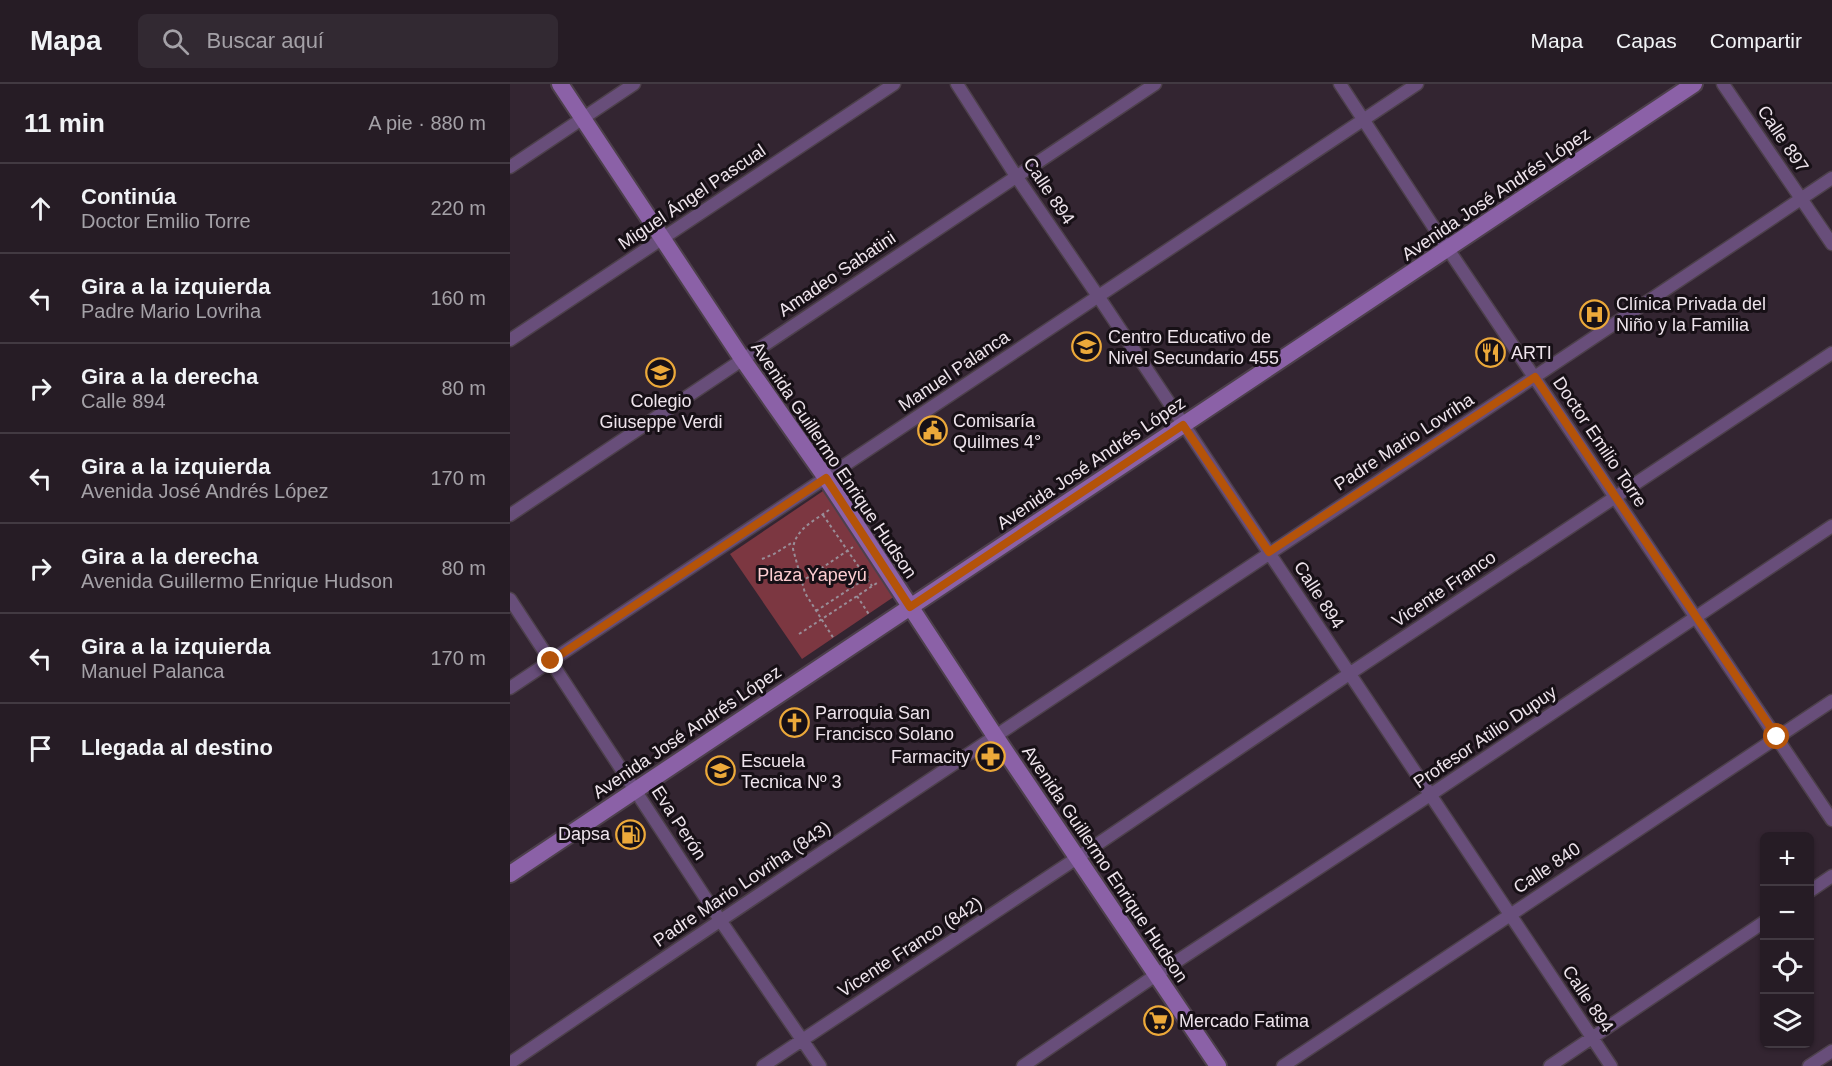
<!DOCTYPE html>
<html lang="es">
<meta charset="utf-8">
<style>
:root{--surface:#261c25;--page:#322932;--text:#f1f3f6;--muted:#a4a1a7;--line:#423a42}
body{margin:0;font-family:Arial,sans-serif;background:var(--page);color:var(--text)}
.controls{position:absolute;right:18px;bottom:18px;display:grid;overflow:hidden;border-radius:9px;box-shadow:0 2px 4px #0004}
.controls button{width:54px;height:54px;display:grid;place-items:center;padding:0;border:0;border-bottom:2px solid var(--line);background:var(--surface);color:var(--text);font:30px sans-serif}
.stop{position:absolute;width:18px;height:18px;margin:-14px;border:4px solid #b45309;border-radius:50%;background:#fff}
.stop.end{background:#b45309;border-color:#fff;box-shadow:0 2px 6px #0008}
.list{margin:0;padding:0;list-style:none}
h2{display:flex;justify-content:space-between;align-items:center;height:78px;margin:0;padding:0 24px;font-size:26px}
h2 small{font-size:20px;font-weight:400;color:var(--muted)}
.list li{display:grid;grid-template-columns:39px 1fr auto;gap:18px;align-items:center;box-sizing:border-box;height:90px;padding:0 24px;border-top:2px solid var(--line)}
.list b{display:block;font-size:22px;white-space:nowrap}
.list p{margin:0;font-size:20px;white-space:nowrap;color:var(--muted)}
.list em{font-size:20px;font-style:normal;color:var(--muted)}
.icon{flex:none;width:33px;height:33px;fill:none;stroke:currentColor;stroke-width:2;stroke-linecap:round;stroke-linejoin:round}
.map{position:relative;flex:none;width:1322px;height:982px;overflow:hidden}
header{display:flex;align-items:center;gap:36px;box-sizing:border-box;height:84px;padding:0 30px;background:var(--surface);border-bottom:2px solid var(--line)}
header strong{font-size:28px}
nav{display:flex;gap:33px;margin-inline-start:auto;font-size:21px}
.search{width:420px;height:54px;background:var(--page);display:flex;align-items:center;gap:15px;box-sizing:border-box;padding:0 21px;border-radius:9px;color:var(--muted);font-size:22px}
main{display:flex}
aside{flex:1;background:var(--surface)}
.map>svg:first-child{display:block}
.green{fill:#7c3741}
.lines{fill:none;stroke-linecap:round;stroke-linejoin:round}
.street-casing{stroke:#4d404b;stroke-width:15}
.secondary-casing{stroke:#4d404b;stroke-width:20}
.path{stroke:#998d97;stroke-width:2;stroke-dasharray:3 3;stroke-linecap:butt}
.street{stroke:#684e7a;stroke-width:12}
.secondary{stroke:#8b61a7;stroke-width:16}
.route{stroke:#b45309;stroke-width:8}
.labels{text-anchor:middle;stroke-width:6;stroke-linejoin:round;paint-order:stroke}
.street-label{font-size:18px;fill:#eee4ec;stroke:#171016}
.poi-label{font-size:18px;fill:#eee4ec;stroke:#171016;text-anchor:start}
.park-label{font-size:18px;fill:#fdcdd1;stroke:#171016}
</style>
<header>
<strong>Mapa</strong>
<div class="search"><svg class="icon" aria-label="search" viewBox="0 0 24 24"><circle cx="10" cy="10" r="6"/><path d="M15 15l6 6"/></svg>Buscar aquí</div>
<nav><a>Mapa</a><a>Capas</a><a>Compartir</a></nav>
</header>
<main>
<aside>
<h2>11 min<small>A pie · 880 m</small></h2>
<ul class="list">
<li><svg class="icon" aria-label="ahead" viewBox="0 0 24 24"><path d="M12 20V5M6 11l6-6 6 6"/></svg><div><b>Continúa</b><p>Doctor Emilio Torre</p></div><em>220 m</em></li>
<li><svg class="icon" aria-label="left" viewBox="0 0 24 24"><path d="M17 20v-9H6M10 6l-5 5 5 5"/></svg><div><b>Gira a la izquierda</b><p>Padre Mario Lovriha</p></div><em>160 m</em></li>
<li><svg class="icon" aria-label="right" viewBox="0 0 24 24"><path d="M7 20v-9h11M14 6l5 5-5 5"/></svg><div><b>Gira a la derecha</b><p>Calle 894</p></div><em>80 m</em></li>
<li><svg class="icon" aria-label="left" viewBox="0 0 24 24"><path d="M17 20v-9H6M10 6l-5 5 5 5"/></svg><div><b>Gira a la izquierda</b><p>Avenida José Andrés López</p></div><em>170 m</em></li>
<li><svg class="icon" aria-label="right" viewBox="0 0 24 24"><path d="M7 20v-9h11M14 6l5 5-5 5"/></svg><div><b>Gira a la derecha</b><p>Avenida Guillermo Enrique Hudson</p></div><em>80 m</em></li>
<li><svg class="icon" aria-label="left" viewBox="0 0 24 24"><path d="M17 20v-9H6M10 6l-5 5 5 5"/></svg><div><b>Gira a la izquierda</b><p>Manuel Palanca</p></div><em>170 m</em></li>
<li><svg class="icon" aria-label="arrive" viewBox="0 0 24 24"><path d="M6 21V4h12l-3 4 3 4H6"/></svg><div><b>Llegada al destino</b></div></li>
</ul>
</aside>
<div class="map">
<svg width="1322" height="982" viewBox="0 0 1322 982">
<rect width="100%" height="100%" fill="#332531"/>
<path class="green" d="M313 407 385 512 292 575 220 470Z"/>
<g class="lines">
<defs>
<path id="street" d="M447 0 506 92 588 212 1101 982
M830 0 938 165 1322 736
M1213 0 1322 160
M0 83 124 0
M0 256 384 0
M0 431 645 0
M0 515 210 836 310 982
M0 604 907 0
M1300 807 1322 792
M0 979C438 680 882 390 1322 94
M253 982 567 774 839 590 1322 269
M513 982 646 891 920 711 1322 442
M773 982 1322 617
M1040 982 1254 838
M1299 982 1322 967"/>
<path id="secondary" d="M50 0 233 276 316 394 485 652 708 982
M0 790 1184 0"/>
</defs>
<use href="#street" class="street-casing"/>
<use href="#secondary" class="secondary-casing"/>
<path class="path" d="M319 426C304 437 285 445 283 465L295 509 324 555
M313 431 362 502
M252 475 264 470 283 458
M291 498 343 463
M347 512 360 532
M306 527 361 491
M289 550 367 499"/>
<use href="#street" class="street"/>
<use href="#secondary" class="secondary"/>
</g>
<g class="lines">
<path class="route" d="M41 577 316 394 400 523 673 341 759 468 1025 293 1267 653"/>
</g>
<defs>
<symbol id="hospital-ring" viewBox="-11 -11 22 22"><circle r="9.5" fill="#171016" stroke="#eca93a" stroke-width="1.5"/><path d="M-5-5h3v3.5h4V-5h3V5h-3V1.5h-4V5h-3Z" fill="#eca93a"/></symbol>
<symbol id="school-ring" viewBox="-11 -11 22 22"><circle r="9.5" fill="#171016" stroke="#eca93a" stroke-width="1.5"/><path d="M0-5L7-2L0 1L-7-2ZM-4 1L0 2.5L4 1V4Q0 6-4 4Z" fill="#eca93a"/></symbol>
<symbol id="restaurant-ring" viewBox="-11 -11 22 22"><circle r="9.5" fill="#171016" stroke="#eca93a" stroke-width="1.5"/><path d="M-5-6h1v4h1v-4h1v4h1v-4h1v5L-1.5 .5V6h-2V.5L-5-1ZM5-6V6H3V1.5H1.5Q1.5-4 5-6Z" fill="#eca93a"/></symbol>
<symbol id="civic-ring" viewBox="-11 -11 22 22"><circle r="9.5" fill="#171016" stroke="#eca93a" stroke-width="1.5"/><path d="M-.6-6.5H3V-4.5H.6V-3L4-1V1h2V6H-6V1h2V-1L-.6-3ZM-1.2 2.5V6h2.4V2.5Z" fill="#eca93a"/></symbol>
<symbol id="church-ring" viewBox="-11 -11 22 22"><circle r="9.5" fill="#171016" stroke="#eca93a" stroke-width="1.5"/><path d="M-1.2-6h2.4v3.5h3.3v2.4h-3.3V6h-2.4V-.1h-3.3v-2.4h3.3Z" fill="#eca93a"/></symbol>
<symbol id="pharmacy-ring" viewBox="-11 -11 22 22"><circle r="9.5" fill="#171016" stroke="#eca93a" stroke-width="1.5"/><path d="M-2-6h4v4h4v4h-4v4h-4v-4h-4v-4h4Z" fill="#eca93a"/></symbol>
<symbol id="fuel-ring" viewBox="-11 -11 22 22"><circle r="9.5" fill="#171016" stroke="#eca93a" stroke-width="1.5"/><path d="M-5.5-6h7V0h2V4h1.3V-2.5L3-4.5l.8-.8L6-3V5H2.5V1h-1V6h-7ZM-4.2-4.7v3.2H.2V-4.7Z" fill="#eca93a"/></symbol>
<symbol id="supermarket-ring" viewBox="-11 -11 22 22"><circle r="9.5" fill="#171016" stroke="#eca93a" stroke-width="1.5"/><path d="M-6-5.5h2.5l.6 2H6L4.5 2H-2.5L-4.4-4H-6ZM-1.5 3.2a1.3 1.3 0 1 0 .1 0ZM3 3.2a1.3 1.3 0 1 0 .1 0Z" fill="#eca93a"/></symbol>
</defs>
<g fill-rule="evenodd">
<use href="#hospital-ring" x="1068" y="214" width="33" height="33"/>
<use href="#school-ring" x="560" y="246" width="33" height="33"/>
<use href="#restaurant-ring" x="964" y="252" width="33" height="33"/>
<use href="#school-ring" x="134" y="272" width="33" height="33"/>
<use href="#civic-ring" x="406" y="330" width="33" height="33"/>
<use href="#church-ring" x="268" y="622" width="33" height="33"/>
<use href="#pharmacy-ring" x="464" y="656" width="33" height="33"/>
<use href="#school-ring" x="194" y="670" width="33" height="33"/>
<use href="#fuel-ring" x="104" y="734" width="33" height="33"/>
<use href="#supermarket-ring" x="632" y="920" width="33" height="33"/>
</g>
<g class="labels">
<g class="street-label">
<text transform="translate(1273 55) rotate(56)" y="6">Calle 897</text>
<text transform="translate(539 107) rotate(56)" y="6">Calle 894</text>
<text transform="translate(986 110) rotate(-34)" y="6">Avenida José Andrés López</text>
<text transform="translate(182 113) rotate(-34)" y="6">Miguel Ángel Pascual</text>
<text transform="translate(327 190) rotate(-34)" y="6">Amadeo Sabatini</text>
<text transform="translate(444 287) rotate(-34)" y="6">Manuel Palanca</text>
<text transform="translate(894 358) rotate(-33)" y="6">Padre Mario Lovriha</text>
<text transform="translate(1090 358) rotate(56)" y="6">Doctor Emilio Torre</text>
<text transform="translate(324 376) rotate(56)" y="6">Avenida Guillermo Enrique Hudson</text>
<text transform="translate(581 379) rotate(-34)" y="6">Avenida José Andrés López</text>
<text transform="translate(934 505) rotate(-34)" y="6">Vicente Franco</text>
<text transform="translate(809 511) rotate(57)" y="6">Calle 894</text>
<text transform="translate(177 648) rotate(-34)" y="6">Avenida José Andrés López</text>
<text transform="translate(975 653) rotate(-34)" y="6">Profesor Atilio Dupuy</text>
<text transform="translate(169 739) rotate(57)" y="6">Eva Perón</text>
<text transform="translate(595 780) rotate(56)" y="6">Avenida Guillermo Enrique Hudson</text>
<text transform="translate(1037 784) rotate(-34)" y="6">Calle 840</text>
<text transform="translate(232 800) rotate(-34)" y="6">Padre Mario Lovriha (843)</text>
<text transform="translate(400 863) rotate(-33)" y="6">Vicente Franco (842)</text>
<text transform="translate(1078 915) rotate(56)" y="6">Calle 894</text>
</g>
<g class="poi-label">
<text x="1106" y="226">Clínica Privada del<tspan x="1106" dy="21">Niño y la Familia</tspan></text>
<text x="598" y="259">Centro Educativo de<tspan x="598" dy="21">Nivel Secundario 455</tspan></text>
<text x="1001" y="275">ARTI</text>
<text x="151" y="323" text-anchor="middle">Colegio<tspan x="151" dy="21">Giuseppe Verdi</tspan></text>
<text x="443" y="343">Comisaría<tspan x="443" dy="21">Quilmes 4°</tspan></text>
<text x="305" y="635">Parroquia San<tspan x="305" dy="21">Francisco Solano</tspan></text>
<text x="460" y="679" text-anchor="end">Farmacity</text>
<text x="231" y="683">Escuela<tspan x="231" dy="21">Tecnica Nº 3</tspan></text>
<text x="100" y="756" text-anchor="end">Dapsa</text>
<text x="669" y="943">Mercado Fatima</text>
</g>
<g class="park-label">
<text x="302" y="497">Plaza Yapeyú</text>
</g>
</g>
</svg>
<div class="controls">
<button>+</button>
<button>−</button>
<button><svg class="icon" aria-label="locate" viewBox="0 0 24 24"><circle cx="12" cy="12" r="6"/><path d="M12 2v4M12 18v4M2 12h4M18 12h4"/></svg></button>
<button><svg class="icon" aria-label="layers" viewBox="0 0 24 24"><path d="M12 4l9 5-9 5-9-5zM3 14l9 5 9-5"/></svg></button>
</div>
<div class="stop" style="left:1267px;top:653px"></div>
<div class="stop end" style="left:41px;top:577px"></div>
</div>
</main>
